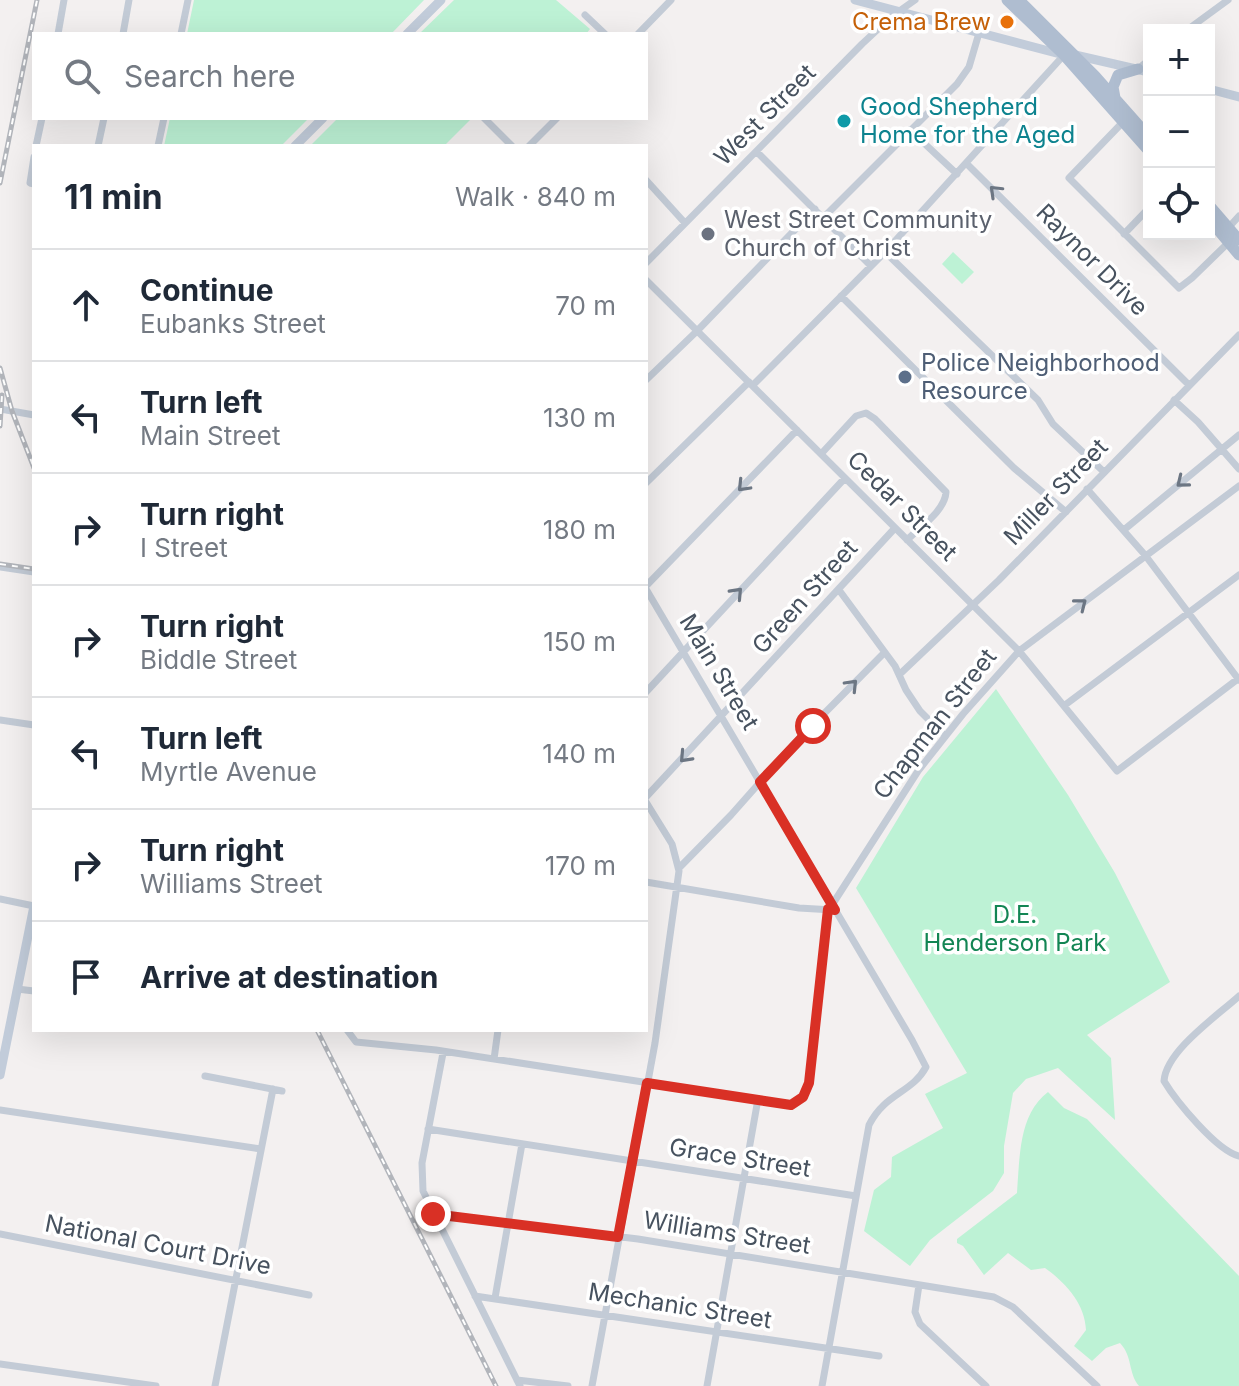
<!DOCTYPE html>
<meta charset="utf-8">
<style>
:root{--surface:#fff;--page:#f2f2f3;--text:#1f2937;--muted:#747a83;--line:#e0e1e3}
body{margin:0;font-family:Inter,sans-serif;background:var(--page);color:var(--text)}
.controls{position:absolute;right:24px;top:24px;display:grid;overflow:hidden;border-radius:0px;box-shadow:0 8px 32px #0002}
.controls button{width:72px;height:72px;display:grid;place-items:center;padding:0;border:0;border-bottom:2px solid var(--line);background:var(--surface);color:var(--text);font:40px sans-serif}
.stop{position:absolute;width:24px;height:24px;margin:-18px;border:6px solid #d93025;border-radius:50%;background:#fff}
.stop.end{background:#d93025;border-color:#fff;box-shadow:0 2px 8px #0008}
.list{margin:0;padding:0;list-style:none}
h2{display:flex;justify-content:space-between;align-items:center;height:104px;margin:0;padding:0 32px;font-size:34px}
h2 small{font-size:26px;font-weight:400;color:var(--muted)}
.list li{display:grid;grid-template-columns:52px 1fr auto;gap:24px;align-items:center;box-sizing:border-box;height:112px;padding:0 32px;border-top:2px solid var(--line)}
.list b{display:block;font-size:30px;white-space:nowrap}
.list p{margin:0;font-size:26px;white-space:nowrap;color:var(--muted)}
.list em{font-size:26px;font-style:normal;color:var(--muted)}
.icon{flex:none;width:44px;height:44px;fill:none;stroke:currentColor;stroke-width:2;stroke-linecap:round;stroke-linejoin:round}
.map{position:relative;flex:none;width:1239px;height:1386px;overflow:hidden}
.search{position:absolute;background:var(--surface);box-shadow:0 8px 32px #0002;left:32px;top:32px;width:616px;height:88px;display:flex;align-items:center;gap:20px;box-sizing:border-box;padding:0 28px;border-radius:0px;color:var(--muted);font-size:30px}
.panel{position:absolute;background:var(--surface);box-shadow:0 8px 32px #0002;left:32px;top:144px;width:616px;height:888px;border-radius:0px}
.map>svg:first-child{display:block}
.green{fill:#bdf2d5}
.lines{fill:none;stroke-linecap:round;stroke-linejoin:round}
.street{stroke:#c3cbd6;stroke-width:7}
.secondary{stroke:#c2ccda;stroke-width:9}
.primary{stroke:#afbdd0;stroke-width:11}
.rail-casing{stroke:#b2b5bb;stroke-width:5}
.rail{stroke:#fff;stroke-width:2;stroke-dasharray:6;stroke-linecap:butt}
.oneway{stroke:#6c7683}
.route{stroke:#d93025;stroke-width:10}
.food-dot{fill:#e8710a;stroke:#fff;stroke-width:3}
.culture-dot{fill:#0f9aa8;stroke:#fff;stroke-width:3}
.worship-dot{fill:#6b7280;stroke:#fff;stroke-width:3}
.service-dot{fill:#5c6f8a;stroke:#fff;stroke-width:3}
.labels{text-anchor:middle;stroke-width:7;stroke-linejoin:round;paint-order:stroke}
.food-label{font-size:24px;fill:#c56008;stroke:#fff;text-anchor:end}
.culture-label{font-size:24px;fill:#0d838f;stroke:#fff;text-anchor:start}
.street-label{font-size:24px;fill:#47525f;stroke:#fff}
.worship-label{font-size:24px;fill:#5b616d;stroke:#fff;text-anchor:start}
.service-label{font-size:24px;fill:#4e5e75;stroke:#fff;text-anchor:start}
.park-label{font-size:24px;fill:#138554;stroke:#fff}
</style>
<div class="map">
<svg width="1239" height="1386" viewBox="0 0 1239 1386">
<rect width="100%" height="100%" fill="#f3f0f0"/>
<path class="green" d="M194 0H424L391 34H187Z
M454 0H556L590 29 586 34H419Z
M170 118H309L281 146H164Z
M338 118H472L444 146H310Z
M953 252 974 272 962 284 942 264Z
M996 689 1068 795 1115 873 1170 982 1087 1035 1111 1058 1115 1120 1058 1068 1026 1079 1013 1093 1004 1146V1173L993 1191 930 1240 910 1266 864 1231 874 1190 891 1177 892 1157 943 1128 925 1094 967 1073 856 888 923 777Z
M1048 1092 1064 1108 1087 1119 1239 1276V1386H1139C1128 1373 1133 1357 1120 1343L1106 1348 1092 1361 1074 1346 1086 1330C1085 1304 1066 1283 1045 1268L1031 1270 1008 1253 984 1275 963 1246 957 1243V1239L1017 1193C1020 1158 1018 1115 1048 1092Z"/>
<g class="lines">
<path class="street" d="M585 15 605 34
M1187 30 1228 0
M58 34 64 0
M123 34 129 0
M181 34 188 0
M638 34 671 0
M1138 69 1149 60
M484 118 512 146
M1123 122 1069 178 1179 288 1192 278 1229 242
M910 130 957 174
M36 146 42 118
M98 146 104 118
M158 146 164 118
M529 146 557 118
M757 152 871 266
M34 157 30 183 34 184
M967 164 1189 385
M646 180 685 223
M824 217 957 84 969 67 979 33
M1229 227 1239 216
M1124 234 1149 208
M885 252 1038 400 1053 424 1104 472
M646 263 862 44 891 17 915 0
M646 280 1019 651 1117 771 1239 678
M841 296 1014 468 1066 512
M646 380 697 331 815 209
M753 385 885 252 1064 55
M1174 400 1198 422 1239 469
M0 409 34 415
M821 454 856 416 866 413 875 419 946 492C945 511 920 527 907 540
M646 483 749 382
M1087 489 1145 555 1239 680
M1125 529 1239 435
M0 567 34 572
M646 586 797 430
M646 589 912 1040 926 1067C912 1093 885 1093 869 1125L822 1386
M839 590 895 666 906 690 920 711 945 736
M900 674 999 580 1239 335
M646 692 845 478
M1065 705 1239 575
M0 720 34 725
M646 797 895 528
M679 868 731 815 793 745 884 653
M646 882 799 908 833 910
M0 899 34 906
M832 905 918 771 963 714 1019 651 1239 486
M17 989 34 991
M1239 996C1217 1016 1166 1051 1164 1081 1176 1101 1217 1151 1239 1156
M347 1030 356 1042 436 1050 791 1105 803 1097 809 1083 828 909
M443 1053 422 1163 423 1191 520 1386
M494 1059 498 1030
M205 1076 282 1091
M0 1110 261 1149
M428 1129 856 1196
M433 1214 638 1239 994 1297 1013 1307 1097 1386
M0 1234 309 1295
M919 1285 915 1312 920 1324 986 1386
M475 1296 879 1356
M495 1298 522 1144
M0 1364 156 1386
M517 1380 568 1386
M215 1386 273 1089
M592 1386 655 1043 679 871 672 844 646 802
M707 1386 758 1099"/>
<path class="secondary" d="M855 0 1064 55H1075L1149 72
M407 34 441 0
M1209 89 1239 97
M295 146 323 118
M0 1075 34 906"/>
<path class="primary" d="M1007 0 1064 55 1149 151
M1019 0 1095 76 1149 137
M1115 98 1113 87 1118 75 1138 69
M1209 205 1239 240
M1209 219 1239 255"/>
<defs>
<path id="rail" d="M0 183 37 0
M0 368 12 411 34 468
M0 426 2 395
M0 564 34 569
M317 1030 496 1386"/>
</defs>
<use href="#rail" class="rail-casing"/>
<use href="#rail" class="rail"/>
</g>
<defs><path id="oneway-chevron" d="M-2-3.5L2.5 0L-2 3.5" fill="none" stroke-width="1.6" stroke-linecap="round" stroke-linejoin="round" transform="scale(2)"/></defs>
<g class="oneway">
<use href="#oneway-chevron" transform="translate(995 191) rotate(-136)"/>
<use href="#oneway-chevron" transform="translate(1182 482) rotate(141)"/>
<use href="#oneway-chevron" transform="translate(743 486) rotate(134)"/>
<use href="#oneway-chevron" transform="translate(737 593) rotate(-47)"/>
<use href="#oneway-chevron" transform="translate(1081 604) rotate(-38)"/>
<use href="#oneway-chevron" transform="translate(852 685) rotate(-46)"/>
<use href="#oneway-chevron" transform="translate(685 757) rotate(133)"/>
</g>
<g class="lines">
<path class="route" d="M433 1214 618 1237 647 1083 791 1105 803 1097 809 1083 828 909 835 910 760 782 813 726"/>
</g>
<circle class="food-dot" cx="1007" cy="22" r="8"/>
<circle class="culture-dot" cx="844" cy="121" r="8"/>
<circle class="worship-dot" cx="708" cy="234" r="8"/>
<circle class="service-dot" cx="905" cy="377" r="8"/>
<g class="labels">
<g class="food-label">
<text x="991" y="30">Crema Brew</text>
</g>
<g class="culture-label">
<text x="860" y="115">Good Shepherd<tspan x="860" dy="28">Home for the Aged</tspan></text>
</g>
<g class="street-label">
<text transform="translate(765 115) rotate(-45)" y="8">West Street</text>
<text transform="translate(1092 260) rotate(45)" y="8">Raynor Drive</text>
<text transform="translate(1056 492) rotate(-46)" y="8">Miller Street</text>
<text transform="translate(902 506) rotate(45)" y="8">Cedar Street</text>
<text transform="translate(805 597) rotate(-48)" y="8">Green Street</text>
<text transform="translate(719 672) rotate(59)" y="8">Main Street</text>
<text transform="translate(935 724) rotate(-52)" y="8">Chapman Street</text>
<text transform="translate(740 1158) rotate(9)" y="8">Grace Street</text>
<text transform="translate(727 1233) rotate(9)" y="8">Williams Street</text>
<text transform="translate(158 1245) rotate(11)" y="8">National Court Drive</text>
<text transform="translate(680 1306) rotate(9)" y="8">Mechanic Street</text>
</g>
<g class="worship-label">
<text x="724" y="228">West Street Community<tspan x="724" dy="28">Church of Christ</tspan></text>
</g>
<g class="service-label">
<text x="921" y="371">Police Neighborhood<tspan x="921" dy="28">Resource</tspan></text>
</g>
<g class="park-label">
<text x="1015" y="923">D.E.<tspan x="1015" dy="28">Henderson Park</tspan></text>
</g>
</g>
</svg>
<div class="controls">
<button>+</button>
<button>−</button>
<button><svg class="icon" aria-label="locate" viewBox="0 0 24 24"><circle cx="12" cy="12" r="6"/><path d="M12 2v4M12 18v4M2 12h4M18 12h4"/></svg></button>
</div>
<div class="stop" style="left:813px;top:726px"></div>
<div class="stop end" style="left:433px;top:1214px"></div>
<div class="search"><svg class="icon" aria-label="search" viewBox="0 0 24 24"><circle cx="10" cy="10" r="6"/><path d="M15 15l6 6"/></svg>Search here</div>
<section class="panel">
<h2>11 min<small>Walk · 840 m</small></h2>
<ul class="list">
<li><svg class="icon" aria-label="ahead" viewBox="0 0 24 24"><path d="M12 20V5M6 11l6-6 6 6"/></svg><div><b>Continue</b><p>Eubanks Street</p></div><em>70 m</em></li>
<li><svg class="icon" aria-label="left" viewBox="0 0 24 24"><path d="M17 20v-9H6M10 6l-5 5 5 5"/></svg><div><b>Turn left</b><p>Main Street</p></div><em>130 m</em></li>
<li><svg class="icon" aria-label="right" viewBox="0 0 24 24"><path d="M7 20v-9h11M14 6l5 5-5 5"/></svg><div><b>Turn right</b><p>I Street</p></div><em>180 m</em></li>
<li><svg class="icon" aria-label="right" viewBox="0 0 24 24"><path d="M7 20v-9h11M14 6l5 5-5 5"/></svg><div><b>Turn right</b><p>Biddle Street</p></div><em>150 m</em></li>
<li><svg class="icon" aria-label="left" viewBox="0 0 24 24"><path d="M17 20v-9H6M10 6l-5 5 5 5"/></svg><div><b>Turn left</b><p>Myrtle Avenue</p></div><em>140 m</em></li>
<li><svg class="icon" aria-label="right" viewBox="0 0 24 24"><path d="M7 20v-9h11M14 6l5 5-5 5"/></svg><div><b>Turn right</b><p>Williams Street</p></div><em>170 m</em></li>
<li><svg class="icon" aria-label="arrive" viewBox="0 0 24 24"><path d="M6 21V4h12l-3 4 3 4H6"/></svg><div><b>Arrive at destination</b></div></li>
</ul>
</section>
</div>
